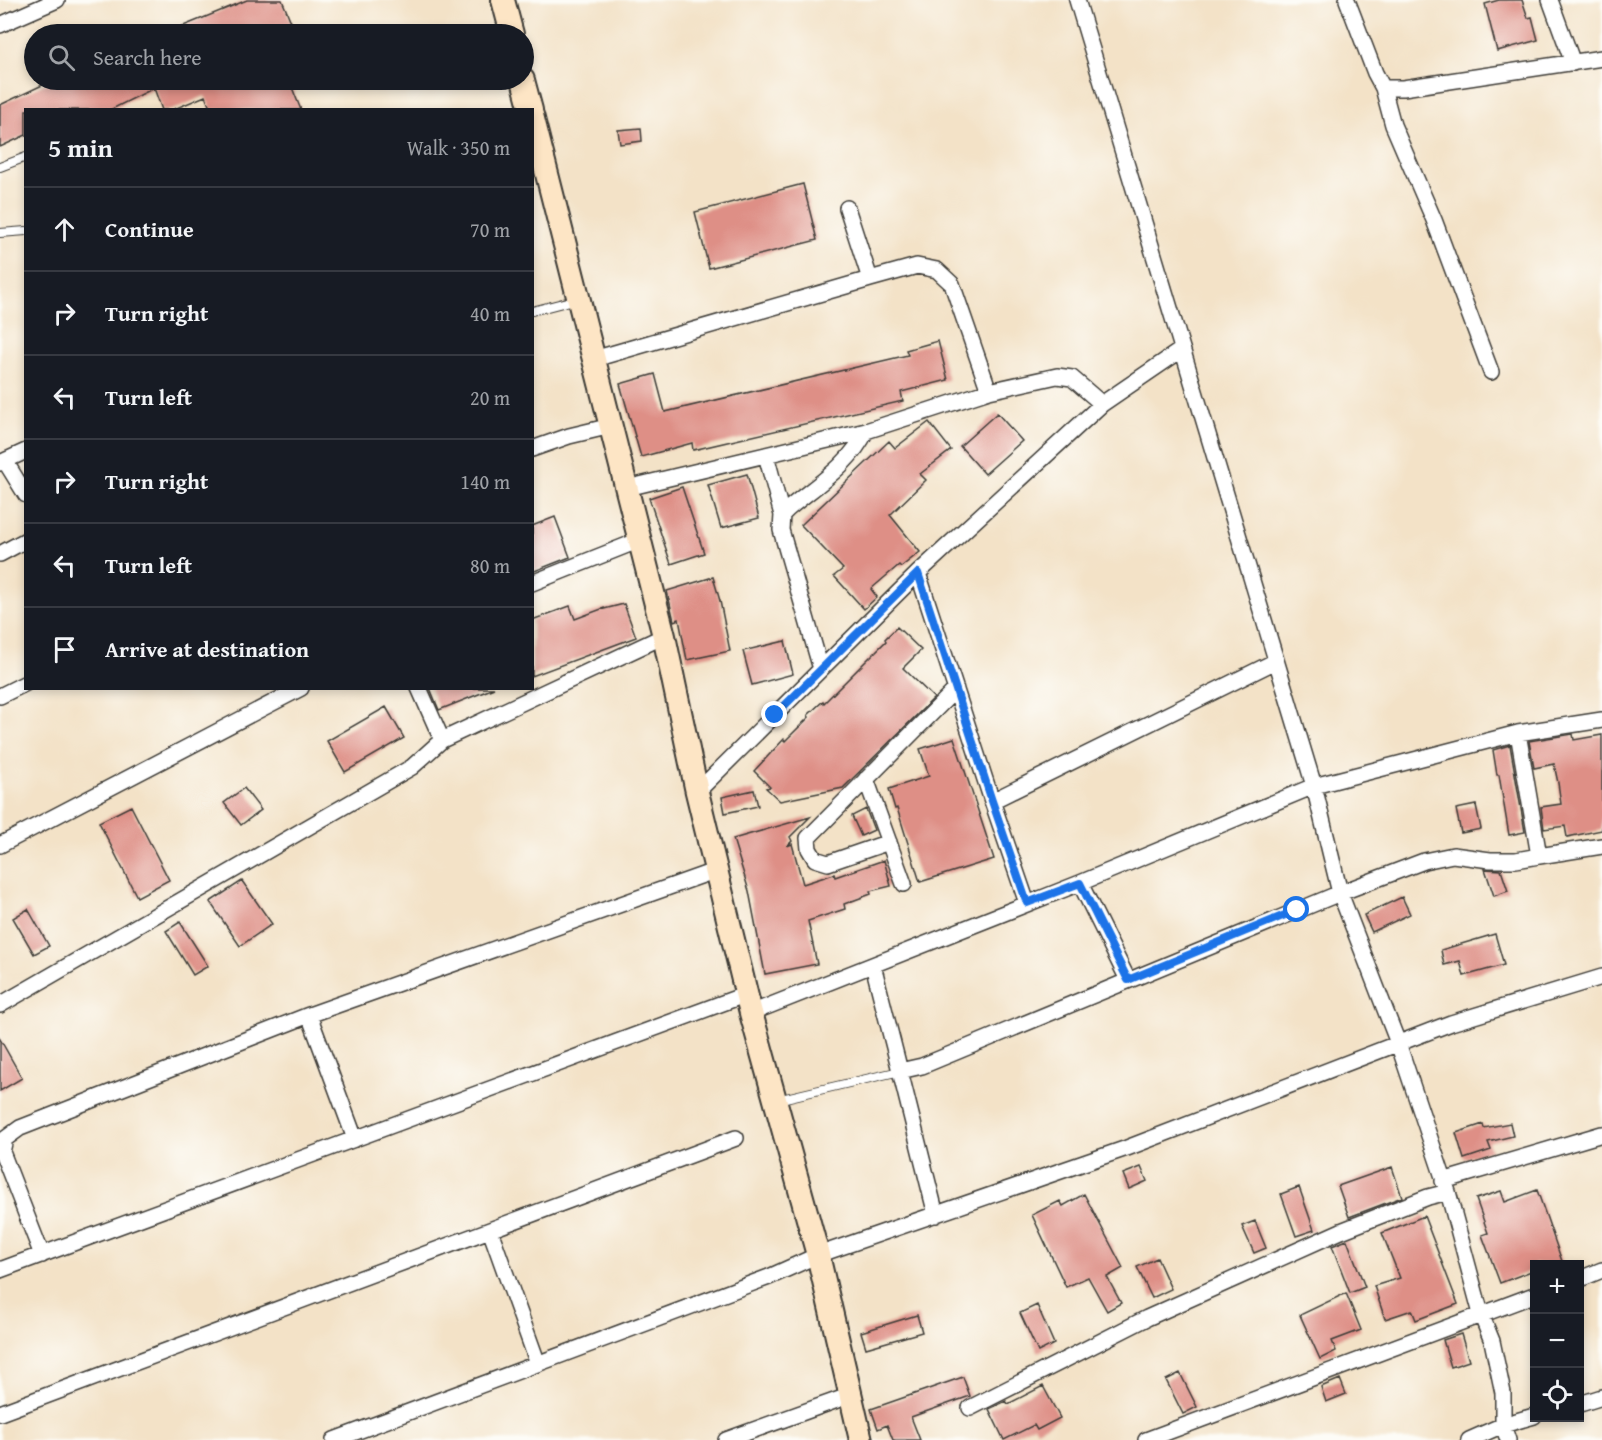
<!DOCTYPE html>
<meta charset="utf-8">
<style>
:root{--surface:#171b24;--page:#20242c;--text:#f1f3f6;--muted:#9ea1a6;--line:#363941}
body{margin:0;font-family:"Gentium Book Plus",serif;background:var(--page);color:var(--text)}
.controls{position:absolute;right:18px;bottom:18px;display:grid;overflow:hidden;border-radius:0px;box-shadow:0 3px 9px #0003}
.controls button{width:54px;height:54px;display:grid;place-items:center;padding:0;border:0;border-bottom:2px solid var(--line);background:var(--surface);color:var(--text);font:30px sans-serif}
.stop{position:absolute;width:18px;height:18px;margin:-14px;border:4px solid #1a73e8;border-radius:50%;background:#fff}
.stop.end{background:#1a73e8;border-color:#fff;box-shadow:0 2px 6px #0008}
.list{margin:0;padding:0;list-style:none}
h2{display:flex;justify-content:space-between;align-items:center;height:78px;margin:0;padding:0 24px;font-size:26px}
h2 small{font-size:20px;font-weight:400;color:var(--muted)}
.list li{display:grid;grid-template-columns:39px 1fr auto;gap:18px;align-items:center;box-sizing:border-box;height:84px;padding:0 24px;border-top:2px solid var(--line)}
.list b{display:block;font-size:22px;white-space:nowrap}
.list em{font-size:20px;font-style:normal;color:var(--muted)}
.icon{flex:none;width:33px;height:33px;fill:none;stroke:currentColor;stroke-width:2;stroke-linecap:round;stroke-linejoin:round}
.map{position:relative;flex:none;width:1602px;height:1440px;overflow:hidden}
.search{position:absolute;background:var(--surface);box-shadow:0 3px 9px #0003;left:24px;top:24px;width:510px;height:66px;display:flex;align-items:center;gap:15px;box-sizing:border-box;padding:0 21px;border-radius:33px;color:var(--muted);font-size:22px}
.panel{position:absolute;background:var(--surface);box-shadow:0 3px 9px #0003;left:24px;top:108px;width:510px;height:582px;border-radius:0px}
.map>svg:first-child{display:block}
.building{fill:#de8f86}
.lines{fill:none;stroke-linecap:round;stroke-linejoin:round}
.lane-casing{stroke:#3c3a36;stroke-width:10}
.street-casing{stroke:#3c3a36;stroke-width:18}
.secondary-casing{stroke:#3c3a36;stroke-width:26}
.lane{stroke:#fff;stroke-width:8}
.street{stroke:#fff;stroke-width:15}
.secondary{stroke:#fde5c5;stroke-width:22}
.route{stroke:#1a73e8;stroke-width:8}
</style>
<div class="map">
<svg width="1602" height="1440" viewBox="0 0 1602 1440">
<rect width="100%" height="100%" fill="#fdfcf7"/>
<filter id="ink" filterUnits="userSpaceOnUse"><feTurbulence type="fractalNoise" baseFrequency=".0167" numOctaves="2"/><feDisplacementMap in="SourceGraphic" scale="12" xChannelSelector="R" yChannelSelector="G"/><feConvolveMatrix kernelMatrix="1 2 1 2 8 2 1 2 1" color-interpolation-filters="sRGB"/></filter>
<filter id="wash" filterUnits="userSpaceOnUse"><feTurbulence type="fractalNoise" baseFrequency=".008" numOctaves="4" result="noise"/><feDisplacementMap in="SourceGraphic" scale="24" xChannelSelector="R" yChannelSelector="G"/><feGaussianBlur stdDeviation="1.35" result="paint"/><feColorMatrix in="noise" values="0 0 0 0 0 0 0 0 0 0 0 0 0 0 0 0 0 1.4 0 .05"/><feComposite in="paint" operator="in"/></filter>
<g filter="url(#wash)">
<rect width="100%" height="100%" fill="#f3e2c7"/>
<g id="blocks">
<path class="building" d="M247 0H282L296 34H164Z
M1499 0H1522L1528 18 1532 17 1538 40 1497 51 1485 4Z
M53 80H289L301 110H211L205 96 172 110H162L154 88 110 110H26V135L0 147V105Z
M641 128 642 141 620 144 618 130Z
M803 184 817 240 709 268 695 212Z
M938 341 948 380 901 392 903 401 693 450 692 443 641 457 620 384 655 374 665 412 908 355 906 350Z
M997 413 1022 441 985 474 960 446Z
M929 422 951 450 920 474 926 480 890 515 920 552 901 567 899 565 871 589 877 597 864 609 834 576 843 569 801 525 889 441 895 448Z
M747 474 759 518 721 528 708 485Z
M682 487 704 553 671 564 649 498Z
M555 517 570 557 532 572V526Z
M713 577 720 601 730 651 687 660 679 619 674 621 667 591Z
M624 604 636 637 532 676V620L570 606 575 619 604 608V609Z
M897 627 921 650 903 668 934 698 843 788 780 801 766 788 770 787 754 771 784 739 785 741 809 717 808 715 823 701 824 703 886 641 885 639Z
M785 641 793 674 752 685 743 651Z
M494 688 439 710 430 688Z
M386 707 404 738 345 772 327 741Z
M1573 734 1574 740 1602 735V830L1567 837 1565 826 1544 829 1541 807 1561 804 1558 783 1554 764 1534 768 1529 741Z
M954 738 994 859 920 882 897 808 895 809 889 789 929 776 920 749Z
M1510 745 1525 832 1509 835 1499 775H1497L1493 750Z
M244 788 261 810 241 825 224 803Z
M754 790 758 806 725 813 722 797Z
M1476 805 1481 829 1461 833 1456 809Z
M131 806 169 880 137 897 99 822Z
M866 809 874 830 861 836 852 816Z
M810 817 790 837 792 841 787 846 792 844 803 884 834 874 835 877 884 860 891 886 870 891 871 894 844 904 845 909 808 921 817 964 765 974 749 891 733 839Z
M1485 869 1501 870 1508 891 1494 896Z
M242 881 272 924 240 946 210 902Z
M1402 897 1410 914 1372 932 1364 915Z
M28 909 49 946 34 954 13 918Z
M180 922 208 966 193 975 166 931Z
M1495 934 1504 965 1464 976 1460 961 1444 965 1441 950Z
M0 1039 22 1078 0 1091Z
M1510 1123 1513 1136 1488 1142 1491 1150 1464 1159 1456 1133 1483 1124 1484 1128Z
M1141 1167 1147 1181 1129 1189 1123 1174Z
M1392 1167 1402 1197 1349 1217 1338 1186Z
M1299 1187 1314 1230 1296 1236 1281 1194Z
M1537 1190 1563 1264H1534V1270L1500 1283 1482 1235 1488 1233 1476 1199 1501 1191 1505 1202Z
M1084 1194 1123 1268 1107 1277 1121 1303 1107 1311 1088 1277 1066 1287 1032 1215 1060 1201 1063 1206Z
M1424 1216 1458 1304 1416 1320 1412 1310 1385 1319 1374 1286 1400 1278 1382 1233Z
M1255 1221 1266 1248 1254 1253 1242 1226Z
M1347 1240 1365 1287 1350 1293 1332 1246Z
M1157 1258 1171 1289 1152 1298 1137 1267Z
M1346 1293 1361 1330 1332 1341 1336 1351 1320 1359 1300 1315Z
M1037 1305 1054 1344 1038 1352 1020 1313Z
M917 1315 922 1332 866 1348 861 1332Z
M1461 1334 1469 1361 1451 1367 1443 1340Z
M1180 1373 1197 1407 1183 1414 1166 1380Z
M963 1377 970 1396 911 1417 920 1440H893L887 1425 878 1429 871 1409Z
M1340 1379 1346 1394 1326 1402 1321 1387Z
M1043 1386 1060 1418 1037 1430 1034 1425 1004 1440 989 1409 1006 1401 1008 1404Z"/>
</g>
</g>
<g filter="url(#ink)">
<use href="#blocks" fill-opacity="0" stroke="#3c3a36" stroke-width="1.5"/>
<g class="lines">
<defs>
<path id="lane" d="M0 167 26 157
M0 233 26 231
M532 311 578 299
M777 1100 900 1071"/>
<path id="street" d="M1077 0 1314 786 1340 893 1398 1043 1448 1192 1481 1314 1492 1341 1503 1393V1425L1508 1440
M1347 0 1375 73 1383 88H1403L1602 58
M1550 0 1573 63
M0 25 57 0
M1383 88 1393 125 1434 220 1491 372
M870 279 917 266 937 270 952 284 989 391
M594 359 870 279 847 208
M532 449 569 436 611 426
M766 455 782 515
M5 461 26 495
M0 463 26 451
M627 488 866 431 989 391 1057 376 1072 378 1102 404
M0 554 26 540
M918 573 992 801 1027 903
M532 583 640 540
M821 669 781 530 782 515 788 509C816 485 850 465 866 431
M419 688 442 740
M0 696 26 683
M1518 733 1539 856 1602 846
M866 779 904 884
M697 792 918 573 1102 404 1181 350
M992 801 1274 662
M889 842 828 863 815 859 809 849 808 838 956 689
M0 845 301 688
M1080 883 1128 980
M873 965 900 1071
M0 1005 412 767 442 740 664 636
M751 1013 1080 883 1314 786 1518 733 1602 720
M309 1015 355 1139
M1443 1181 1602 1134
M936 1215 900 1071 922 1066 1340 893 1424 861 1453 855 1490 860H1516L1539 856
M490 1230 538 1364
M42 1255 2 1152 5 1139 20 1128 309 1015 717 870
M0 1270 747 994
M1580 1279 1602 1270
M1580 1404 1602 1397
M970 1408 1147 1318 1341 1231 1428 1197 1448 1192
M0 1413 736 1138
M334 1440 769 1277 818 1255 1127 1148 1451 1023 1602 977
M726 1440 851 1395
M1146 1440 1534 1295
M1469 1440 1503 1425 1534 1416"/>
<path id="secondary" d="M503 0 512 34
M523 80 531 110
M532 115 664 636 697 792 751 1013 818 1255 861 1440"/>
</defs>
<use href="#lane" class="lane-casing"/>
<use href="#street" class="street-casing"/>
<use href="#secondary" class="secondary-casing"/>
<use href="#lane" class="lane"/>
<use href="#street" class="street"/>
<use href="#secondary" class="secondary"/>
</g>
</g>
<g class="lines" filter="url(#ink)">
<path class="route" d="M775 715 918 573 992 801 1027 903 1080 883 1128 980 1297 910"/>
</g>
</svg>
<div class="controls">
<button>+</button>
<button>−</button>
<button><svg class="icon" aria-label="locate" viewBox="0 0 24 24"><circle cx="12" cy="12" r="6"/><path d="M12 2v4M12 18v4M2 12h4M18 12h4"/></svg></button>
</div>
<div class="stop" style="left:1297px;top:910px"></div>
<div class="stop end" style="left:775px;top:715px"></div>
<div class="search"><svg class="icon" aria-label="search" viewBox="0 0 24 24"><circle cx="10" cy="10" r="6"/><path d="M15 15l6 6"/></svg>Search here</div>
<section class="panel">
<h2>5 min<small>Walk · 350 m</small></h2>
<ul class="list">
<li><svg class="icon" aria-label="ahead" viewBox="0 0 24 24"><path d="M12 20V5M6 11l6-6 6 6"/></svg><div><b>Continue</b></div><em>70 m</em></li>
<li><svg class="icon" aria-label="right" viewBox="0 0 24 24"><path d="M7 20v-9h11M14 6l5 5-5 5"/></svg><div><b>Turn right</b></div><em>40 m</em></li>
<li><svg class="icon" aria-label="left" viewBox="0 0 24 24"><path d="M17 20v-9H6M10 6l-5 5 5 5"/></svg><div><b>Turn left</b></div><em>20 m</em></li>
<li><svg class="icon" aria-label="right" viewBox="0 0 24 24"><path d="M7 20v-9h11M14 6l5 5-5 5"/></svg><div><b>Turn right</b></div><em>140 m</em></li>
<li><svg class="icon" aria-label="left" viewBox="0 0 24 24"><path d="M17 20v-9H6M10 6l-5 5 5 5"/></svg><div><b>Turn left</b></div><em>80 m</em></li>
<li><svg class="icon" aria-label="arrive" viewBox="0 0 24 24"><path d="M6 21V4h12l-3 4 3 4H6"/></svg><div><b>Arrive at destination</b></div></li>
</ul>
</section>
</div>
